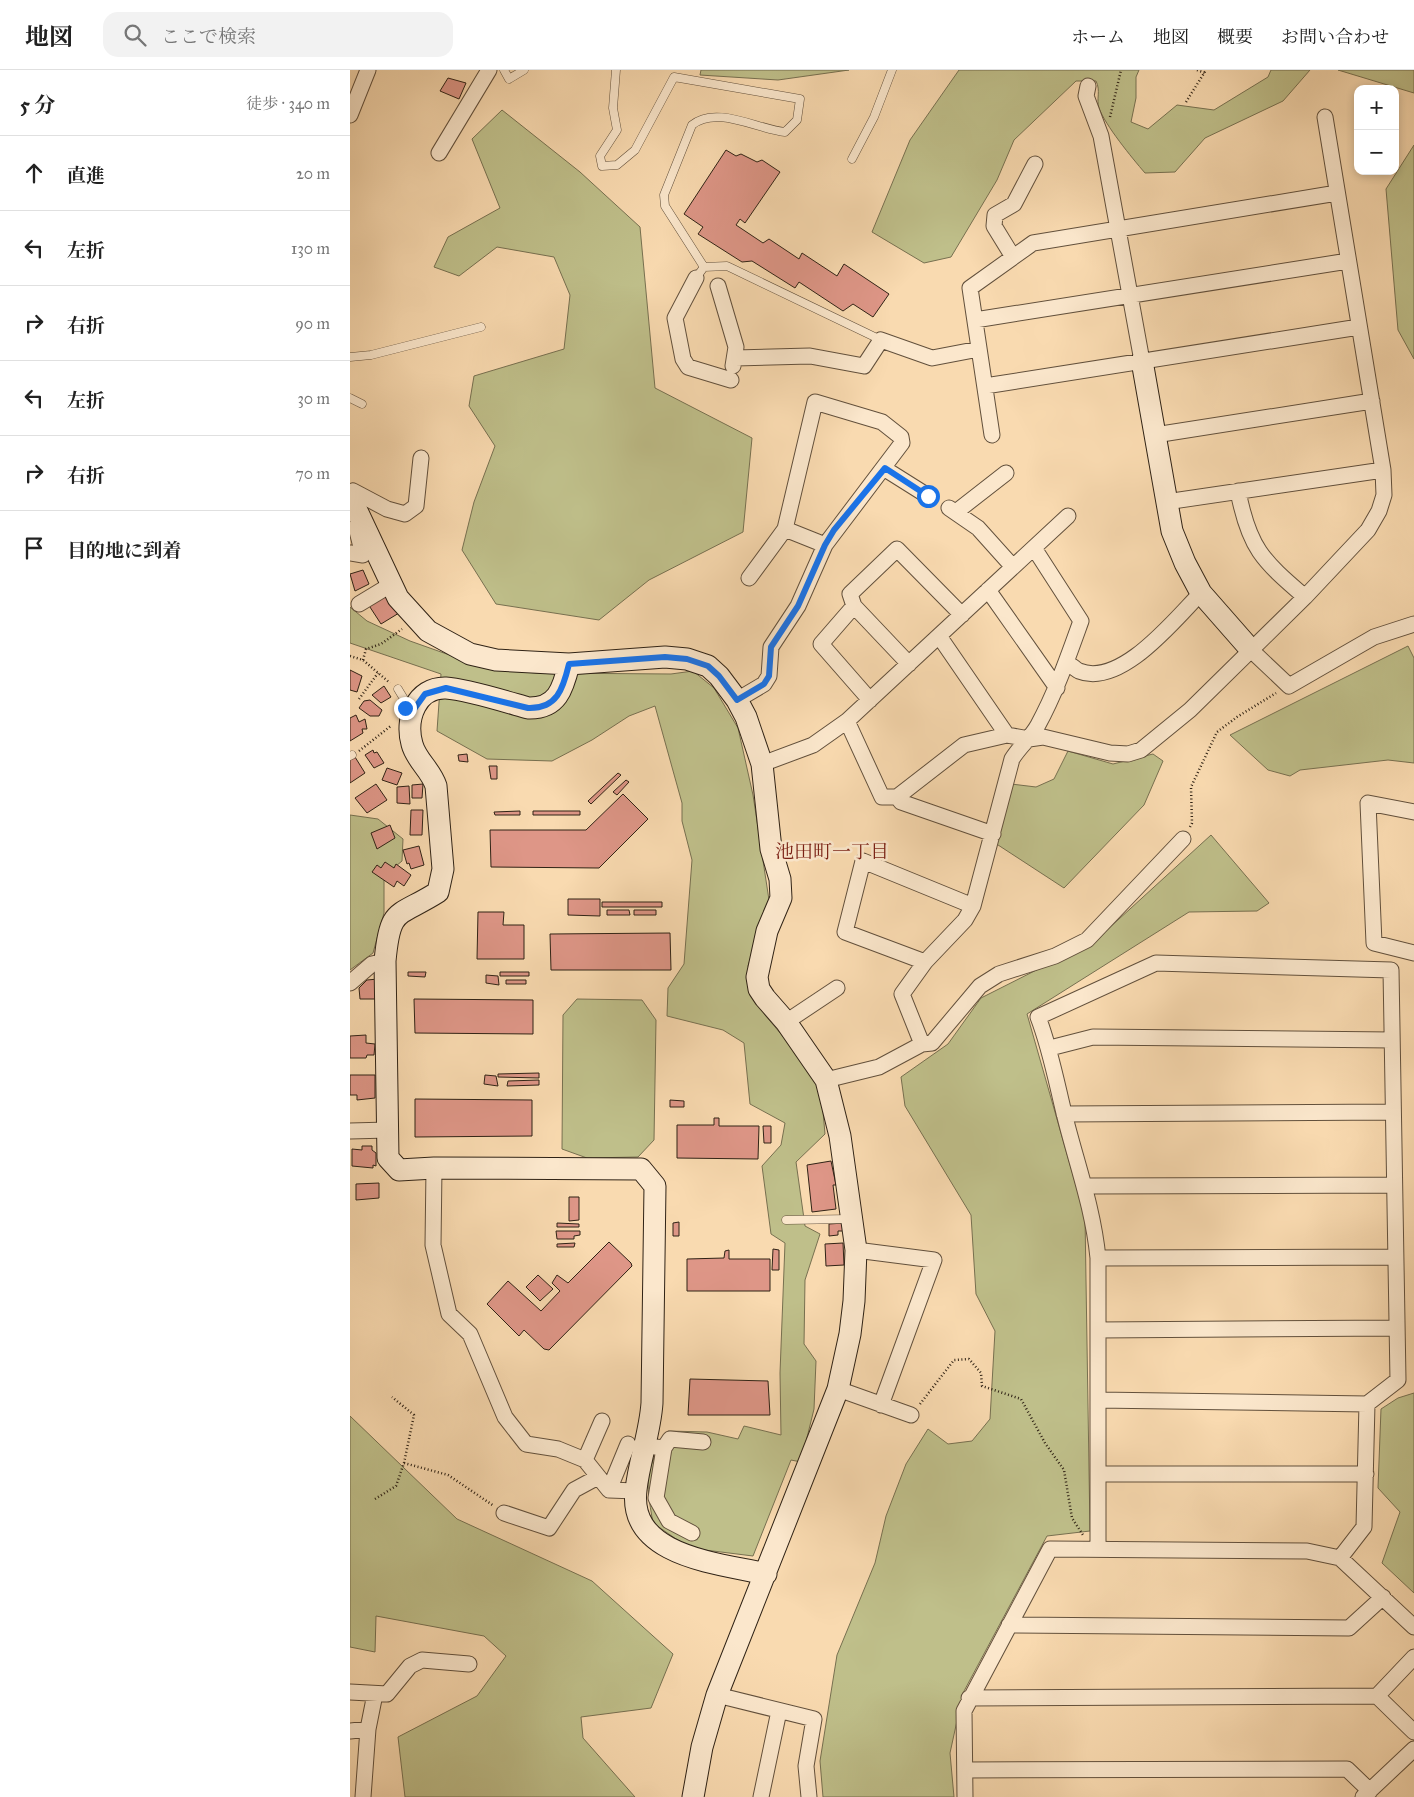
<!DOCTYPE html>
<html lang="ja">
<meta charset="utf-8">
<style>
:root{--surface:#fff;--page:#f2f2f2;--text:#222;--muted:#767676;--line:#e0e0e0}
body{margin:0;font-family:"IM FELL Great Primer","Noto Serif JP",serif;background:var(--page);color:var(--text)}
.controls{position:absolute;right:15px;top:15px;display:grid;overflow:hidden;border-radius:10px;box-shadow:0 2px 8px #0003}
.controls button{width:45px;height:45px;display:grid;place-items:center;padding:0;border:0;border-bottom:1px solid var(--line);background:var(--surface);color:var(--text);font:25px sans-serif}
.stop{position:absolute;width:15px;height:15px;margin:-11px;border:4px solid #1a73e8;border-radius:50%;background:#fff}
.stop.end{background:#1a73e8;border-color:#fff;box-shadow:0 1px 5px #0008}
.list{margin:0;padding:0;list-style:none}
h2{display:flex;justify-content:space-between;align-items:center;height:65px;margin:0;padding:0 20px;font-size:21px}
h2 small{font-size:16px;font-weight:400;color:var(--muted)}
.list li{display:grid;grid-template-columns:32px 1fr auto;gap:15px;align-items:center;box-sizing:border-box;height:75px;padding:0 20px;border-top:1px solid var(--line)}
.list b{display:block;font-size:19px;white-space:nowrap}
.list em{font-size:16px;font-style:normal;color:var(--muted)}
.icon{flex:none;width:28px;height:28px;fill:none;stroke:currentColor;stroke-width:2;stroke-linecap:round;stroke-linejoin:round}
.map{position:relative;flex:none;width:1064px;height:1727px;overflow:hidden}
header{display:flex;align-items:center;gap:30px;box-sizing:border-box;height:70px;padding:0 25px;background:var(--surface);border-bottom:1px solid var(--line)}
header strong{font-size:24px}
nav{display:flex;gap:28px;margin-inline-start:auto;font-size:18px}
.search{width:350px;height:45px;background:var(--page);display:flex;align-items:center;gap:12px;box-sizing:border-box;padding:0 18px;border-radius:15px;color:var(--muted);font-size:19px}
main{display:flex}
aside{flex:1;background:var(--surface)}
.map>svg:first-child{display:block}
.green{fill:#bfbf8a;stroke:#777050}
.building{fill:#de9687;stroke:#2f2215}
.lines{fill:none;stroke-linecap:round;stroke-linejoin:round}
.lane-casing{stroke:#62503c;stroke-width:9}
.street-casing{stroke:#62503c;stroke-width:17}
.secondary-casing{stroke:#2f2215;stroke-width:23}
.path{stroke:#2f2215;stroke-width:2.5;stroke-dasharray:1 2.5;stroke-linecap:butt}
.lane{stroke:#fbe7cc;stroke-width:8}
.street{stroke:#fbe7cc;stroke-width:15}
.secondary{stroke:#fbe7cc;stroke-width:21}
.route{stroke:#1a73e8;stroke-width:6}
.labels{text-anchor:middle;stroke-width:5;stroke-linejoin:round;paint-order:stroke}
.neighbourhood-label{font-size:19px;fill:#7a1f14;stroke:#fbe7cc}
</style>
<header>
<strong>地図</strong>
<div class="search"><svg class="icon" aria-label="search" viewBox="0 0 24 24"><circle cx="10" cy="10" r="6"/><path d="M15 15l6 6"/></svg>ここで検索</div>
<nav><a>ホーム</a><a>地図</a><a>概要</a><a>お問い合わせ</a></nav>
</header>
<main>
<aside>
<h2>5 分<small>徒歩 · 340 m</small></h2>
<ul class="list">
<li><svg class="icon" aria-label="ahead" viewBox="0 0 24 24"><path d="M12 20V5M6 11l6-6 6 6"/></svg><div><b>直進</b></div><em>20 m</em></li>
<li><svg class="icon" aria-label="left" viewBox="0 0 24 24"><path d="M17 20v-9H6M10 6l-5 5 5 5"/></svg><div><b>左折</b></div><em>130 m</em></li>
<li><svg class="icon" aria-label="right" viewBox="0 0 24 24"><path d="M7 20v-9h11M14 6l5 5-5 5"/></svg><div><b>右折</b></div><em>90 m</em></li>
<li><svg class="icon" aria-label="left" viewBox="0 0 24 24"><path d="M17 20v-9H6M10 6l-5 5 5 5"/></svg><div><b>左折</b></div><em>30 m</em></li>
<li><svg class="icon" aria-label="right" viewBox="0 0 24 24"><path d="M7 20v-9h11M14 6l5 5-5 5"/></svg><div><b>右折</b></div><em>70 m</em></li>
<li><svg class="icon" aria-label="arrive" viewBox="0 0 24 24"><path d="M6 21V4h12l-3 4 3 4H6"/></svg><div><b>目的地に到着</b></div></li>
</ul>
</aside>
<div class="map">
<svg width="1064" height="1727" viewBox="0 0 1064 1727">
<rect width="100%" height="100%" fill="#f9dab0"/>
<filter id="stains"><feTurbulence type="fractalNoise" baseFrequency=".004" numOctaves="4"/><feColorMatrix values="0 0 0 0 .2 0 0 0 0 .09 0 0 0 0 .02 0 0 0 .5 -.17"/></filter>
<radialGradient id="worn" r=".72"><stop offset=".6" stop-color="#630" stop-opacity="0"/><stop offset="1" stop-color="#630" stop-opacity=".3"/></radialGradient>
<path class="green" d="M351 0H499L428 10 350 5Z
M609 0H789L786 7V28L781 52 798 59 827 35 864 40 918 7 921 0H960L933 31 855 68 825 102 795 103C782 88 755 55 749 38 746 29 751 21 746 11H726L664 70 647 110 601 187 574 193 522 162 560 70Z
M988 0H1064V23Z
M152 40 230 102 290 157 305 318 402 368 393 462 299 510 249 550 146 534 112 480 124 432 145 376 119 336 124 306 214 279 220 225 204 187 147 177 109 206 84 197 98 167 150 138 122 69Z
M1064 75V289L1048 260 1036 119Z
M0 537 17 551 60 571 139 599 187 603 321 604 343 601 364 618 388 658 403 725 419 830 398 896 415 945 441 976 471 1019 475 1064 446 1092 455 1156 470 1164 455 1210 454 1274 466 1291 464 1339 451 1392 441 1390 403 1486 339 1478 303 1453C295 1408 295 1401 318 1361L357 1362 388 1369 394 1356 431 1365 430 1303 435 1173 421 1164 412 1096 431 1075 435 1053 400 1034 394 973 373 960 317 946 318 918 334 894 342 790 332 751V733L305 636 279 646 242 670 202 691 137 689 87 661 91 604 0 573Z
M1058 576 1064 588V693L1038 690 950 700 940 706 918 700 880 665Z
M718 681 763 694 803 684 813 691 794 735 714 818 645 773 661 714 686 717 704 709Z
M0 745 28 749 53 769 52 791 34 806V843L23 883 0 900Z
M861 765 919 833 907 841 839 842 677 944 735 1147 740 1461 697 1466 613 1623 600 1683 604 1727H473L470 1691 487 1585 525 1493 536 1446 556 1394 578 1359 598 1374 622 1371 640 1349 645 1261 626 1224 621 1145 555 1036 551 1007 598 974 631 928 746 870Z
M227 929 292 930 306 950 304 1070 288 1087 237 1088 212 1079 213 945Z
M1064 1323V1523L1032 1493 1050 1442 1028 1418 1031 1339 1048 1328Z
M0 1346 107 1449 242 1511 323 1584 301 1638 231 1647 233 1668 285 1727H55L48 1667 127 1626 156 1586 134 1566 26 1546 25 1582 0 1577Z"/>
<path class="building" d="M98 8 116 13 109 29 90 21Z
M376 80 386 86 391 84 407 92 412 90 430 102 395 153 390 149 386 155 413 173 419 169 449 189 452 183 487 206 494 194 539 224 523 247 503 234 493 241 449 212 445 218 402 191 392 192 348 164 353 157 334 144Z
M13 500 19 514 5 521 0 504Z
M37 523 49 543 31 554 18 534Z
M0 600 12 606 7 622 0 620Z
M34 616 41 627 31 633 22 625Z
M20 630 32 640 29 646H20L9 638 14 631Z
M6 645 9 652 15 649 17 659H12L13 663 0 671V648Z
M23 680 24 683 27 682 34 693 24 698 15 685Z
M117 684 118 692 109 691 108 685Z
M5 687 15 703 0 713V689Z
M139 696H147V709H141Z
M37 698 52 703 47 715 32 710Z
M268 703 271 705 241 734 238 731Z
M276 710 279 712 267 725 263 722Z
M26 714 37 730 17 743 5 728Z
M73 714 72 728H62V715Z
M59 716 60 734 47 733V717Z
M273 724 298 749 249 798 141 797 140 760H236Z
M61 740H73L72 765H60Z
M170 741V745H145L144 742Z
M183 741H230V745H183Z
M40 755 45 768 27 779 21 763Z
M69 776 74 795 61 799 59 793 57 794 53 780Z
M35 792 44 798 46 794 61 805 54 816 47 811 44 817 22 802 27 795 31 798Z
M218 829H250V846L218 845Z
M252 832H312V837H252Z
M257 840H279L280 845H257Z
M284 840H306V845H284Z
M128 842H154L153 855H174V889H127Z
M320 863 321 900H201L200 864Z
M58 902H76L75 907 58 906Z
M150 902H179V906H150Z
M136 905 148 906 149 915 136 913Z
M28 909V929H10L9 918 17 910Z
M156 910H176V914H156Z
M64 929 183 930V964L65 963Z
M16 965V973L25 974 24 985H17L16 988H0V966Z
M189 1003V1008L148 1007V1004Z
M0 1005H25V1028L7 1030V1025H0Z
M135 1005 146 1006 148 1016 134 1014Z
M189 1010V1015L157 1016 158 1011Z
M65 1029 182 1030V1066L65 1067Z
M320 1030 334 1031V1037H320Z
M364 1048H369V1056H409L408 1089 327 1088V1055H364Z
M413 1056H421V1073H414Z
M12 1076H22V1080L26 1083V1096L23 1095V1098L2 1096V1079L12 1080Z
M481 1091 486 1115H483L486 1139 462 1142 457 1095Z
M29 1113V1128L6 1130V1114Z
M219 1127H229V1150L219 1151Z
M329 1152V1166H323V1153Z
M207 1153 229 1154V1157H207Z
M494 1153V1161H488V1165L479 1166V1154Z
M206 1161H230V1165L224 1166V1169H207Z
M259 1172 281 1193 282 1196 199 1280 194 1279 174 1260 169 1266 137 1234 158 1211 191 1241 210 1221 202 1213 207 1205 218 1213Z
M225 1173 224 1177H207V1174Z
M493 1173 494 1195 476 1196 475 1174Z
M423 1179 429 1180V1200H422Z
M379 1180V1189H420V1221H337V1189L374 1188 375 1181Z
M188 1205 203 1219 190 1231 176 1217Z
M340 1309 418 1311 420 1345H338Z"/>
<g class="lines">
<defs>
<path id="lane" d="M154 0 159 9 174 0
M266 0 263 38 267 60 250 86 252 96 267 95 285 80 324 7 450 29 447 50 435 62C407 59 366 35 342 55L314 125 315 136 354 197
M502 89 524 47 542 0
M346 208 354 197 377 196 531 270
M0 287 21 285 131 257
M0 328 12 334
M48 619 54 629 55 639 58 640
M0 686 2 685
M436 1150 500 1149"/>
<path id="street" d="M738 16 736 26 751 66 792 291
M0 45 18 0
M89 83 139 0
M663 187 644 156 645 145 664 134 685 94
M346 208 325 248 333 289 338 297 381 310
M368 216 386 277 383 296
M625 250 998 191
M385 288 460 286 514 296 531 270 582 288 629 279
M635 316 1009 257
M642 365 620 218 683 173 987 123
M805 365 1022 331
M535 399 578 426
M888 421C899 478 912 490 955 527
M0 424 3 421 37 439 55 444 66 436 71 388
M816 432 1033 400
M599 438 628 458 663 497
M606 442 656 403
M435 459 475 475
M0 483 13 485 6 457 9 455
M638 520 707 618
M9 534 42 514
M504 536 559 594
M589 566 657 665
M901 580 939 616 1024 567 1064 554
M716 592C720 594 725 599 729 601 771 618 825 549 851 523
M387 630 414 614 419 606 421 577 448 536 475 475 552 373 551 367 532 352 465 332 435 459 399 508
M520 630 471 574 504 536 500 524 547 479 612 545
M497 651 718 446
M412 694 463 675 497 651 532 727H547L614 675 657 665 679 669 693 667 760 683 778 684 791 680 840 640 955 527 1018 460 1029 441 1034 425 1033 400 975 47
M547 727 551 732 643 764
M1064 742 1018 733 1024 873 1064 883
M575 892 495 862 513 791 623 836
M0 913 22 894 35 891
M436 952 487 918
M572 974 552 924 575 892 615 850 623 836 662 689C670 676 681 668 688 655 706 622 718 587 731 551L684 478
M700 978 743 967 1042 970
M476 1010 529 997 572 974 582 973 630 916 649 904 705 886 737 870 833 769
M714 1044 1043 1042
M0 1061 38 1060
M84 1098 83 1175 99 1244 120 1264 155 1347 176 1374 208 1379 235 1390 259 1420 286 1421
M736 1116 1044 1115
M506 1180 584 1190 531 1335
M748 1188 1045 1187
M748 1260 1047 1258
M488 1319 561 1345
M748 1330 1017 1334
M305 1377 314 1378 320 1369 353 1372
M314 1378 306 1428 319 1451 342 1463
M235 1390 252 1351
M748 1404H1016
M259 1420 278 1374
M154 1443 199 1458 224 1420 248 1407
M748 1479V1188C743 1137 726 1092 714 1043 706 1010 700 978 688 947L806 893 1041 900 1048 1310 1017 1334 1014 1457 990 1488
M659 1555 999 1558 1033 1527
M1064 1587 1027 1626 1064 1662
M0 1622 37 1624 60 1596 72 1590 119 1594
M367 1625 464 1649 456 1696 459 1727
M619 1628 1027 1626
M0 1661 18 1659
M615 1700 997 1699 1020 1721
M13 1727 18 1659 25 1624
M411 1727 429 1641
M615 1727 614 1641 700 1479 957 1481 990 1488 1064 1557
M1013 1727 1064 1679"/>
<path id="secondary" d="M792 291 822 461 835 493 851 523 901 580
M0 426 48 528 78 561 120 584 146 590 219 594 315 587 337 589 358 596 369 606 387 630 396 647 412 694 421 779 430 809 431 828 417 861 407 907 409 919 415 928 436 952 476 1010 490 1066 506 1180 504 1231 500 1264 488 1319 367 1625 352 1677 343 1727
M219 594C213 619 207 639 178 638 157 632 116 619 96 618 66 617 55 649 62 674 66 690 81 700 86 716L93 799 88 822C47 848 40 836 35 891L38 1088 49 1100 84 1098 291 1099 305 1116 302 1333C300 1363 289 1391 286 1420 278 1487 369 1493 416 1504"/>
</defs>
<use href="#lane" class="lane-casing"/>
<use href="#street" class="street-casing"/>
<use href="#secondary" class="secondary-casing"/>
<path class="path" d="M847 0 855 3
M836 32 856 0
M760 47 771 0
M0 586 13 590 40 613
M13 590 16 579 31 574 52 559
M9 629 28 603
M9 681 42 655
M840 757 842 753 841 717 867 662 887 647 926 623
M570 1334 604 1290 619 1289 631 1303 632 1316 671 1329 695 1373 714 1400 722 1448 733 1465
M54 1393 98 1405 144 1436
M25 1429 46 1416 54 1393 64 1345 42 1327"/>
<use href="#lane" class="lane"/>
<use href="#street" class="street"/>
<use href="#secondary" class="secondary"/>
</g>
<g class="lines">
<path class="route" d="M55 638 62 642 75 624 96 618 178 638C207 639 213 619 219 594L315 587 337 589 358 596 369 606 387 630 414 614 419 606 421 577 448 536 475 475 484 460 535 398 578 426"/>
</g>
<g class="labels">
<g class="neighbourhood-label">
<text x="482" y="788">池田町一丁目</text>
</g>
</g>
<rect width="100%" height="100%" filter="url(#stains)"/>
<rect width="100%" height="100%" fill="url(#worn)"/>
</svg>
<div class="controls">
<button>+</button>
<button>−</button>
</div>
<div class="stop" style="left:578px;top:426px"></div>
<div class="stop end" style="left:55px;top:638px"></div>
</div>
</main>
